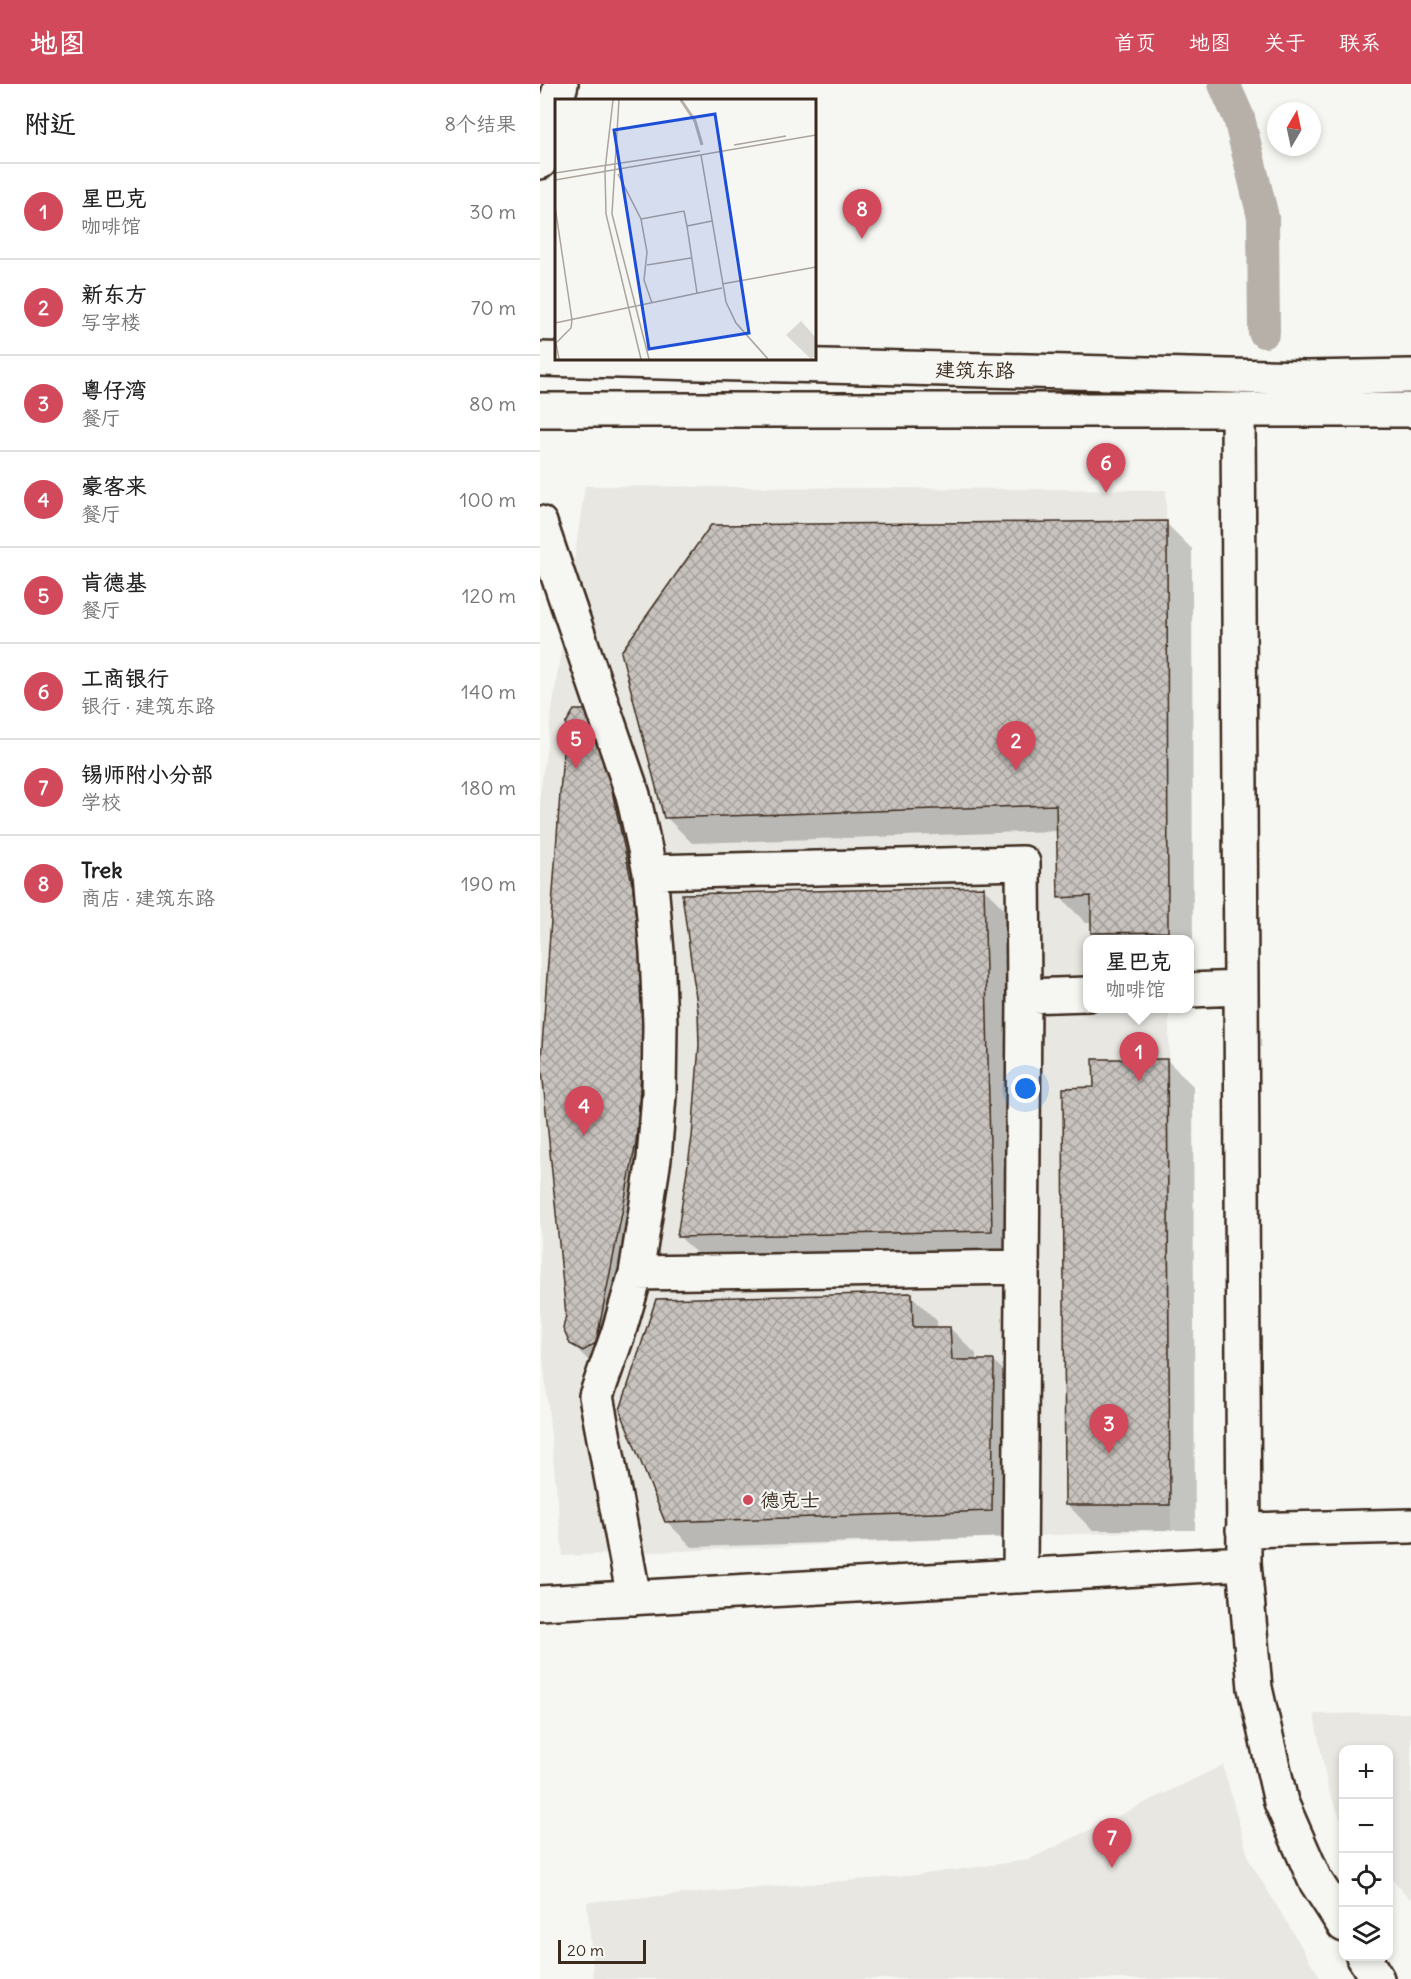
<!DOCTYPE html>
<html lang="zh">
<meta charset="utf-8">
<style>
:root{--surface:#fff;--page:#f6f6f6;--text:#222;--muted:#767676;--line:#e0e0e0;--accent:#d1495b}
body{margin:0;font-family:Delius,"LXGW WenKai TC",sans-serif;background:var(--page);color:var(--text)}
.controls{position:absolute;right:18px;bottom:18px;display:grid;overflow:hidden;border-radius:12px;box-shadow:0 3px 9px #0003}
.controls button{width:54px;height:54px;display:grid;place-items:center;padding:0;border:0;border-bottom:2px solid var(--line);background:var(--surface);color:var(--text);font:30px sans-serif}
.compass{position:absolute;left:727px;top:18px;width:54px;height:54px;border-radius:50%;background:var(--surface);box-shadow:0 3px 9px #0003;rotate:9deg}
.scale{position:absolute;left:18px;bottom:15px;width:88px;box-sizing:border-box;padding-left:6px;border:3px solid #3b2a1e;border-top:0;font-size:16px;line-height:21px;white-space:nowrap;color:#3b2a1e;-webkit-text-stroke:4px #f6f6f2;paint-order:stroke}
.you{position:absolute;left:486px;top:1005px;width:21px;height:21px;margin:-15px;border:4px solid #fff;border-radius:50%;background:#1a73e8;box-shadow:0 0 0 9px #1a73e833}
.badge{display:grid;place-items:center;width:39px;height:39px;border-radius:50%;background:var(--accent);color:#fff;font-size:20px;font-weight:700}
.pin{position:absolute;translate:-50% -50px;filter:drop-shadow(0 2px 3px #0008)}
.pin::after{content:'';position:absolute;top:32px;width:21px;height:18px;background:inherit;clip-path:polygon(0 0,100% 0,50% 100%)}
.popup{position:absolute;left:543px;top:851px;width:111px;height:78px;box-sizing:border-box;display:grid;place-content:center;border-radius:12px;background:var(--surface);filter:drop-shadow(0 2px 4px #0005);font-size:20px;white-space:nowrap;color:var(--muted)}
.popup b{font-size:22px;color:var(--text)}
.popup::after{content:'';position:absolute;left:50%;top:100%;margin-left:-12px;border:12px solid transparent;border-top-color:var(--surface)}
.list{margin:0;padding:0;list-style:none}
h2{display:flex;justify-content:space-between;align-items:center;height:78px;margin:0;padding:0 24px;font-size:26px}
h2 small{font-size:20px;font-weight:400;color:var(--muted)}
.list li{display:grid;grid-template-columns:39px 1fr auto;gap:18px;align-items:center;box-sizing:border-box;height:96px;padding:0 24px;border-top:2px solid var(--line)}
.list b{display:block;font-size:22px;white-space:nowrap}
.list p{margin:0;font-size:20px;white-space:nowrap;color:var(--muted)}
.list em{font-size:20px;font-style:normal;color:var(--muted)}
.icon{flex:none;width:33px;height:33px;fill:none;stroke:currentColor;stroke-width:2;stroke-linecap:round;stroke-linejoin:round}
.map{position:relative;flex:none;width:871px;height:1895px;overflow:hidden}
header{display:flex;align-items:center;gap:36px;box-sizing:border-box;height:84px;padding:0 30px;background:var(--accent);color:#fff}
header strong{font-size:28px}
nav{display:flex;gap:33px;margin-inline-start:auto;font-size:21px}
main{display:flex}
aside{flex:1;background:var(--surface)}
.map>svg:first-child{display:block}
.built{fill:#e8e7e2}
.shadow{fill:#0003;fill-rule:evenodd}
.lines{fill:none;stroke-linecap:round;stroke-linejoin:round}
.canal{stroke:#b6b0a9;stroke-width:32}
.building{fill:url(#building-cross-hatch);stroke:#3b2a1e;stroke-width:1.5}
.minor-casing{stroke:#3b2a1e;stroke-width:38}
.major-casing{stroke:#3b2a1e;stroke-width:38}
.minor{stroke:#f6f6f2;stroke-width:33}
.major{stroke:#f6f6f2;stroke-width:33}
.poi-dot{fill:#d1495b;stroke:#f6f6f2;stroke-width:2}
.labels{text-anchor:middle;stroke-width:4.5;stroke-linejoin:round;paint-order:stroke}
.street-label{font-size:20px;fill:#3b2a1e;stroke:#f6f6f2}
.poi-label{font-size:20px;fill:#3b2a1e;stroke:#f6f6f2;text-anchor:start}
.inset-river{fill:none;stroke:#b6b0a9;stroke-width:3}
.inset-road{fill:none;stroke:#aba49d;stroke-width:1.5}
.view{fill:#1d4ed8;fill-opacity:0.15;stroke:#1d4ed8;stroke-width:3}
.inset-edge{fill:none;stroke:#3b2a1e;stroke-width:3}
</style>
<header>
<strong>地图</strong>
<nav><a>首页</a><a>地图</a><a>关于</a><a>联系</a></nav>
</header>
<main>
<aside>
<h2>附近<small>8个结果</small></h2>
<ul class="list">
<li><span class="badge">1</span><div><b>星巴克</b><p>咖啡馆</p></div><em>30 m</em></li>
<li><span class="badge">2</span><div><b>新东方</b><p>写字楼</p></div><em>70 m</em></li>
<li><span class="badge">3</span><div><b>粤仔湾</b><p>餐厅</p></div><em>80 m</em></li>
<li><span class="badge">4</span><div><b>豪客来</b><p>餐厅</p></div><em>100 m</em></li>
<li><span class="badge">5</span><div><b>肯德基</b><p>餐厅</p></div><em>120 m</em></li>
<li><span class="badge">6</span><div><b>工商银行</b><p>银行 · 建筑东路</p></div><em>140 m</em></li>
<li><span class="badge">7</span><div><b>锡师附小分部</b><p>学校</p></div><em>180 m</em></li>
<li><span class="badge">8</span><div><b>Trek</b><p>商店 · 建筑东路</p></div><em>190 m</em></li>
</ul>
</aside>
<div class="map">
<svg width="871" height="1895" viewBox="0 0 871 1895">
<defs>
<pattern id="building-cross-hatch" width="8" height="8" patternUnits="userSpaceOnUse" patternTransform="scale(1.5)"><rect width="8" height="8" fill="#c8c3be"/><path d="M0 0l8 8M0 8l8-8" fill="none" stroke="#a49f9a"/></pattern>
</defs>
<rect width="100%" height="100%" fill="#f6f6f2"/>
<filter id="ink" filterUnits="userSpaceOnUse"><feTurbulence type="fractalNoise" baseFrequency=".0167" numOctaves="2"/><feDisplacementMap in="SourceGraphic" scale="12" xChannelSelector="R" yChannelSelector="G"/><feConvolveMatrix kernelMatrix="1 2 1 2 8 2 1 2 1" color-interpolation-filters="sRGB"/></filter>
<g filter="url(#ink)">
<path class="built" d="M45 402 626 406 628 855 548 856V924L629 925 631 1446 23 1472 0 1243V709Z
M871 1629V1816L849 1792 848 1666H804L803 1740 788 1705 774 1630Z
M683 1681 709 1776 781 1895H54L47 1818 378 1791 488 1776Z"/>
<path class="shadow" d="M626 439 652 465 653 874H650V856H559L552 848V839H546L520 813 518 747 152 759 126 733Z
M25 654 81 660 129 932 69 1292 58 1286 31 1259 28 1231ZM62 1254 64 1256 51 1264V1260Z
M444 805 470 831 477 1173 165 1178 139 1152Z
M627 976 653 1002 655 1446H552L527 1420 555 1005Z
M371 1211 397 1237V1244H410L436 1270V1277H454L480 1303 477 1453 152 1463 126 1437Z"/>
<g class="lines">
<path class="canal" d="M684 0 699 34 723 133 724 248"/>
</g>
<path class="building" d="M627 437 628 848 551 849V812L518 814 516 721 124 734 81 568 171 441Z
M34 626H44L56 633 93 804 103 905 104 949 96 1059 56 1259 43 1267 30 1260 23 1245 26 1231 1 976 24 654 26 639Z
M444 803 452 1147 137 1153 152 1053 159 961 158 928 142 810Z
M553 975H627L630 1421H525L523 1004 554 1003Z
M372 1209 373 1243H410L412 1276H454L452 1427 125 1438 80 1326 116 1215Z"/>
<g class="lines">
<defs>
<path id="minor" d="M698 326 704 1479 715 1604 741 1718 775 1796 804 1841
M0 439 93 711 110 788 117 868 120 940 119 1011 114 1075 96 1189 78 1250 56 1312 94 1514
M110 788 483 779 484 912 548 910
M650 906 701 904
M96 1189 483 1183
M703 1446 871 1442
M480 1492 484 912
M0 1519 704 1479
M823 1872 837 1895"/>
<path id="major" d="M0 78 21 0
M0 275 767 294 871 292
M0 326H871"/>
</defs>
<use href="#minor" class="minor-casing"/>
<use href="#major" class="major-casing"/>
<use href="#minor" class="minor"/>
<use href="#major" class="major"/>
</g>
</g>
<circle class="poi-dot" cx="208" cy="1416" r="6"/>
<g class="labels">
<g class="street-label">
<text transform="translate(435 286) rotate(1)" y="7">建筑东路</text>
</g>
<g class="poi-label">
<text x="220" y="1423">德克士</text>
</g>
</g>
<g transform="translate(15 15)">
<rect width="261" height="261" fill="#f6f6f2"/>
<path d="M246 222 261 239V256L256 260 231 236Z" fill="#dad9d3"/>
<path class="inset-river" d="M126 1 140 22 147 46"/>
<path class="inset-road" d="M58 1 50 71 51 115 86 260M64 1 57 115 94 260M179 46 231 37M146 56 171 203 181 224 213 260M0 74 145 52M63 75 86 120 92 153 89 181 97 204M0 81 261 36M0 107 17 221 16 229 1 244 4 260M86 120 129 112 132 127 157 122M132 127 142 194M92 166 136 159M167 185 261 168M0 224 167 189"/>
<path class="view" d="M160 15 194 234 94 250 59 31Z"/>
<rect width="261" height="261" class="inset-edge"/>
</g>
</svg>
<div class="controls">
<button>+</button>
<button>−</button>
<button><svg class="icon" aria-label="locate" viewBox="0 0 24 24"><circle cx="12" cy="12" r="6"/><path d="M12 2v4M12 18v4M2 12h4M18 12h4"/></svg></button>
<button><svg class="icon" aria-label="layers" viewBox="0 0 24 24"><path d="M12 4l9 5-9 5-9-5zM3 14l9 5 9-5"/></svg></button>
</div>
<svg class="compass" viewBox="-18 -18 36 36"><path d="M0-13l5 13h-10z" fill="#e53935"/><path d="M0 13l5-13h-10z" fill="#767676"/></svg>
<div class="scale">20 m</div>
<div class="you"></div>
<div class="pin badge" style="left:599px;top:998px">1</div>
<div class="popup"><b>星巴克</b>咖啡馆</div>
<div class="pin badge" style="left:476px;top:687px">2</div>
<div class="pin badge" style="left:569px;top:1370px">3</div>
<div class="pin badge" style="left:44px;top:1052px">4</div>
<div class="pin badge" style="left:36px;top:685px">5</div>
<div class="pin badge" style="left:566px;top:409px">6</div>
<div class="pin badge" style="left:572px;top:1784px">7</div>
<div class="pin badge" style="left:322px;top:155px">8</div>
</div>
</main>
